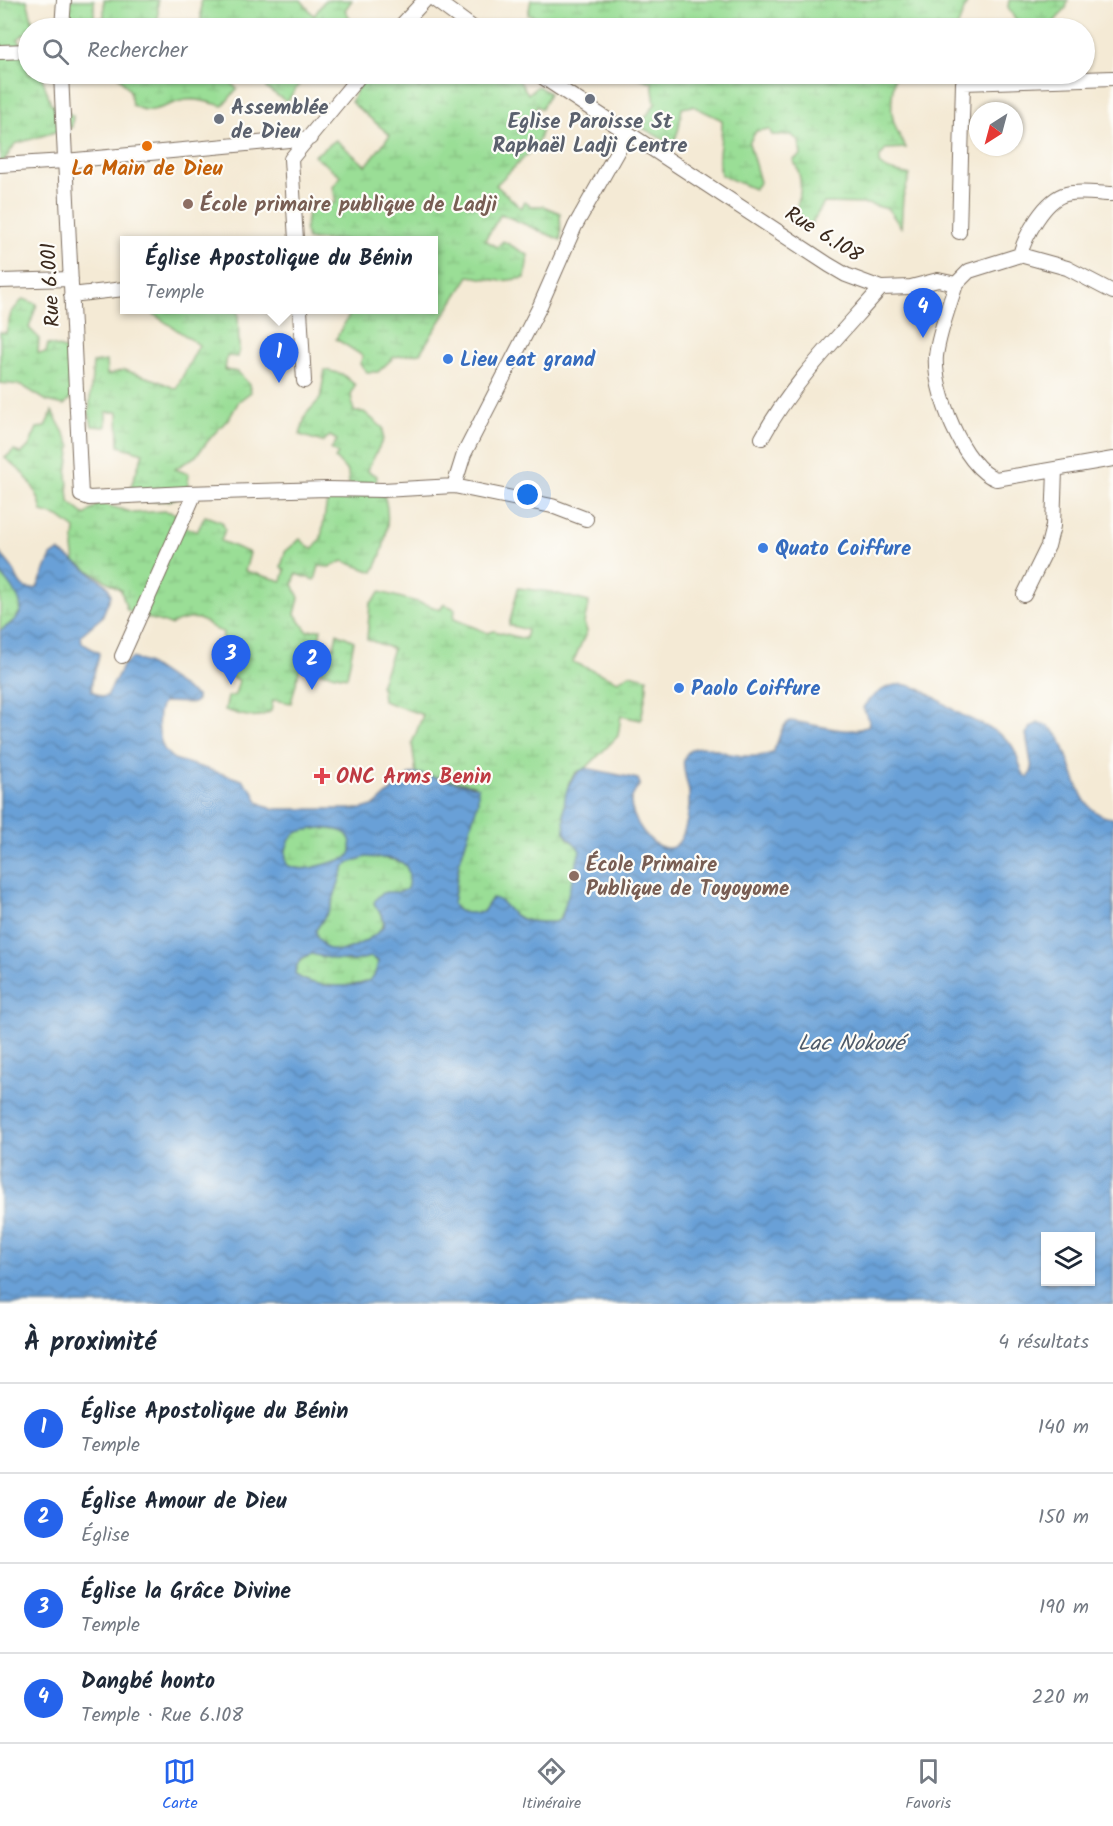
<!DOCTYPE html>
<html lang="fr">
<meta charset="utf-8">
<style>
:root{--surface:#fff;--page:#f2f2f3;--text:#1f2937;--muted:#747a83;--line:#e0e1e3;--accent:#2563eb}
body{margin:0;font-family:Kalam,sans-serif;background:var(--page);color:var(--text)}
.controls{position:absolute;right:18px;bottom:18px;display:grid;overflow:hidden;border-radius:0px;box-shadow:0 2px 4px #0004}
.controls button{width:54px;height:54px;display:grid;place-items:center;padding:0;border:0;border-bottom:2px solid var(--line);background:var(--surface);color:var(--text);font:30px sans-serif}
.compass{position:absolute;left:969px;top:102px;width:54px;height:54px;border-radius:50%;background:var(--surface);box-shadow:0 2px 4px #0004;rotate:216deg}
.you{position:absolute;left:528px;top:495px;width:21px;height:21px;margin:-15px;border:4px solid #fff;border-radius:50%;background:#1a73e8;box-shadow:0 0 0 9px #1a73e833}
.badge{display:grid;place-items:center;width:39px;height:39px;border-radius:50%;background:var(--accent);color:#fff;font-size:20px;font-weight:700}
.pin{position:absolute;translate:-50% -50px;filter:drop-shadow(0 2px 3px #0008)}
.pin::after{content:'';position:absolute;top:32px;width:21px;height:18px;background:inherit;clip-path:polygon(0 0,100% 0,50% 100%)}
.popup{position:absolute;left:120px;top:236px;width:318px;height:78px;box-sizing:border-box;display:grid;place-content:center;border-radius:0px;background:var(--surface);filter:drop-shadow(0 2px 4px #0005);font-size:20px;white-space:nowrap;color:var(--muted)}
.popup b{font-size:22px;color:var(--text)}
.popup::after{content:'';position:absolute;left:50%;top:100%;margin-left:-12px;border:12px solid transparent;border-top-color:var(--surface)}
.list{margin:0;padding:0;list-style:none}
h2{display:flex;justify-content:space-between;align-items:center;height:78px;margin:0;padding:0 24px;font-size:26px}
h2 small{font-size:20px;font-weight:400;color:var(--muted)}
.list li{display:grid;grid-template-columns:39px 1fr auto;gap:18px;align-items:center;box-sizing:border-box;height:90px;padding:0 24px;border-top:2px solid var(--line)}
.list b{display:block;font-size:22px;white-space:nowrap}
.list p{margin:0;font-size:20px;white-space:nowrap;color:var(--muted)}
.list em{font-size:20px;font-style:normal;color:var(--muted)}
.icon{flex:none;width:33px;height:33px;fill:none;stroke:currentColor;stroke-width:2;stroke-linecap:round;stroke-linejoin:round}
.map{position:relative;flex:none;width:1113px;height:1304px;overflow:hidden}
.search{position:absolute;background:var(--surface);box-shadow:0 2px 4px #0004;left:18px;right:18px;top:18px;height:66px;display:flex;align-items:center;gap:15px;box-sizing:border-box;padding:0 21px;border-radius:33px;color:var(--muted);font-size:22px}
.sheet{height:438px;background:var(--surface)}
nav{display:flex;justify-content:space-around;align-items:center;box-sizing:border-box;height:84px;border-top:2px solid var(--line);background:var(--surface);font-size:16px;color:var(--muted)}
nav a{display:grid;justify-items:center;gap:3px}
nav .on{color:var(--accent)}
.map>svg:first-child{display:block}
.wetland{fill:url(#wetland-marsh);stroke:#6a845a;stroke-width:1.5}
.water{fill:url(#water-waves);stroke:#52657a;stroke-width:1.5;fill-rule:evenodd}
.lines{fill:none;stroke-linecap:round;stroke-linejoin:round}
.minor-casing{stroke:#7c6d5e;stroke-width:16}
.minor{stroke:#fff;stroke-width:14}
.worship-dot{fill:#6b7280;stroke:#fdfcf7;stroke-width:2}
.food-dot{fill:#e8710a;stroke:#fdfcf7;stroke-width:2}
.education-dot{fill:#8d6e63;stroke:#fdfcf7;stroke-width:2}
.shop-dot{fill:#3f7fe0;stroke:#fdfcf7;stroke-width:2}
.health-dot{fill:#e0444e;stroke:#fdfcf7;stroke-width:2}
.labels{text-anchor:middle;stroke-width:4.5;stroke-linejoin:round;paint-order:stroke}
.worship-label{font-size:21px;font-weight:bold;fill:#5b616d;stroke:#fdfcf7;text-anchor:start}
.food-label{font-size:21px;font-weight:bold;fill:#c56008;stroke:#fdfcf7}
.education-label{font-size:21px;font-weight:bold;fill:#785e54;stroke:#fdfcf7;text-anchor:start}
.street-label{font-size:21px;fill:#3b2a1e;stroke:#fdfcf7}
.shop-label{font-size:21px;font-weight:bold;fill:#366cbe;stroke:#fdfcf7;text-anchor:start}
.health-label{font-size:21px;font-weight:bold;fill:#be3a42;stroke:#fdfcf7;text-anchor:start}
.water-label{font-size:22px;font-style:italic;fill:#4d5968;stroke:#fdfcf7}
</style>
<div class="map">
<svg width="1113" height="1304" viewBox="0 0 1113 1304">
<defs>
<pattern id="wetland-marsh" width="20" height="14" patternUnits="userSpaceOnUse" patternTransform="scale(1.5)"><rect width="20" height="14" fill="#9ade96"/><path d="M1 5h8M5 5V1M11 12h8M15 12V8" fill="none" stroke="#86bf81"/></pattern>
<pattern id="water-waves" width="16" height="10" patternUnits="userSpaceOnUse" patternTransform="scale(1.5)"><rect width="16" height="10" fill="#69a0d7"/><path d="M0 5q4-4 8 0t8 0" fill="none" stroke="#5883ae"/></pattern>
</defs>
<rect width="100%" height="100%" fill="#fdfcf7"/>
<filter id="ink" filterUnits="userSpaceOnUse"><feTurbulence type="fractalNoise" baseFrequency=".0167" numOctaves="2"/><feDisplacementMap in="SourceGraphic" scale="12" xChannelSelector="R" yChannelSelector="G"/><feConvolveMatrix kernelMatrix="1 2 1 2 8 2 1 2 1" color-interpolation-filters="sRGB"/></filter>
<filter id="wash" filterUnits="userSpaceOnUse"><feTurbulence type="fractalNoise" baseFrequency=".008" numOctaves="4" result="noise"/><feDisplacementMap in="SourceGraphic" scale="24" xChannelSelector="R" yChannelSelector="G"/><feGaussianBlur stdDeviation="1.35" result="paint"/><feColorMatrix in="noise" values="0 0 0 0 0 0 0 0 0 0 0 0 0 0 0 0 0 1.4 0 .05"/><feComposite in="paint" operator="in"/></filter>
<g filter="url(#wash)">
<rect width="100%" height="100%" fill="#f4ead5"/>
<path class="wetland" d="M0 0H27L34 27 28 28V31L18 39 28 54V74H41L51 104 61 108 73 116 72 127 15 144 2 164 0 165Z
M59 0H94V19L104 18V0H158V22L201 24V0H301L314 16 325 0H352L345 10 356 28H62Z
M531 0H968L957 28H544L547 20 528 15Z
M1009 0H1068L1066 8 1049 28H1020L1008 7Z
M117 74H231L229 80 237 89 223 106C211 103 198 98 186 100 165 103 153 118 132 105L130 91Z
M266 74H306L287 102 266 88Z
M373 74H396L419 88 428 77 423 74H515L528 94 538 86 549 93 542 109 537 106 532 114 544 123 539 139 534 148 496 185 521 208 525 202 531 206H543L560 213 561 240 501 214 485 240 497 247 503 241 528 255 525 278 501 281 469 276 420 353 394 357 378 372H367L360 364 363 356 336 339 352 310H434V240H307L305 231 309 205 336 203 333 187 341 176 314 156 336 140 366 166 390 135 351 102 360 83Z
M626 74H895C890 107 888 118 906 148L886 149 880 157 879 164C888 172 899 172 910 175L903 197 901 227 888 209 869 204 824 203 808 229 791 222C800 201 806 181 793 160L801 155 799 141 791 135H772L769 129 756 131 749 143 760 182 754 189 721 175C715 158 723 138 722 120L693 106 682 108 679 128 673 145 639 126 655 104 652 82 637 77 626 78Z
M23 299 37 304 29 328 39 338 38 353H46L48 344 68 350 76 393 64 405 47 401 21 385 0 383V332L6 333 11 313Z
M154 310H238L239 350 238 357 227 356 225 370 238 372 249 384 251 392 239 401 230 417 212 436 196 456 175 469 189 474 187 493 169 501H141L130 489 143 453 119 446 118 412H106V427L92 426 89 413 93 363 106 361 107 375 124 370 156 380 176 389 199 345 152 313Z
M325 370 342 374 355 385 351 395 354 412H364L383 428V439L367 471 377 476 376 482 349 485 348 472 335 458 338 454 331 449 337 440 330 436 322 442 300 435 306 414 320 399Z
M52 411 71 446 67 473 69 502 85 515 100 503 134 513 166 511 188 517 184 526 197 532 205 516 222 522 225 529 221 541 250 553 245 571 282 581 285 570 281 567 285 552 300 539 312 550 321 538 328 495H384C392 519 385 551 373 572L343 561 329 567 319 566 315 580 296 574 293 584 299 598 295 614 307 631 321 629 318 645 334 648 337 633 354 641 347 677 300 668 291 703 273 700 271 711C255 721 242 715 225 710L228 697 235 695 239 680 224 674C227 661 230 652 222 640L223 632C212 630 210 623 201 620 192 616 179 621 170 625 155 619 141 618 127 610L121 590 75 562 73 548 75 529 59 517 42 512C38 488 24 472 5 458L14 450 21 454 29 446 37 428 45 427Z
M0 572C19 597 35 609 0 631Z
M518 588 551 592 589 602 584 623 587 631 573 662 618 681 630 674 647 678V688L641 720 621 716 618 736 586 768 576 772 569 782 565 800V833L568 839 578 846 580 851C575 870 571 908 556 922 543 922 527 923 516 916 505 910 507 902 492 898L483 912C471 913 458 916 453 904L459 864 478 802 474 785 416 773 412 743 423 715 383 701 382 689 380 686 393 649 367 639 370 604 380 592 428 605 440 610 444 604 455 609 454 619 488 633 494 631 525 639 527 630 509 625Z
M321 828C339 830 357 830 350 855L347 858C328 862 305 875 287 865 285 859 285 856 286 850 291 828 302 831 321 828Z
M366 857C391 860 416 855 407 889 395 897 383 884 374 903 377 911 385 916 383 924 381 935 355 947 344 950 338 952 332 950 326 948L317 937 316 930 330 909 344 867 353 861Z
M311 954 338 960 354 961 371 957 378 962C377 968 376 974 371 979 358 990 305 988 295 973L298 962Z"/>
<path class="water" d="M58 551C62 552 104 582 107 586 109 589 110 591 111 595L102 617 81 635 82 643 99 653C99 666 89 678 92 691L102 697 107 696 123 665 132 658 147 663 196 696 197 700 193 703 164 702C155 711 158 737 164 749 166 753 170 756 174 759L242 780 253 791 258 802 272 809H362L375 805 410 774 416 773 478 787V802L459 864 453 904C458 916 471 913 483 912L492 898C505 900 506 910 516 916 527 923 543 922 556 922L562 916 580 851C577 843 569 841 565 833 563 811 561 778 586 768L638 779 640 784C637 789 632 795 631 801 630 817 650 848 668 848 686 848 690 808 689 793 688 779 674 756 695 748 707 744 720 752 731 754 744 757 760 757 772 753 780 742 778 728 790 721 813 723 848 737 868 726L869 721 863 708C866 701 873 696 879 692 909 670 936 701 962 715 978 723 998 730 1010 743 1019 753 1018 766 1025 776L1029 777 1032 769 1026 734 1031 727 1038 723C1078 726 1063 814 1113 818V1304H0V631C27 614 26 607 8 583 6 580 1 575 0 572 0 567 0 558 0 553 4 558 9 563 13 569 19 581 20 592 37 588L51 556ZM321 828C334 830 350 828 351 845 352 851 351 853 347 858 328 862 305 875 287 865 285 859 285 856 286 850 291 828 302 831 321 828ZM366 857C390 859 416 855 407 889 395 897 383 884 374 903 377 910 385 916 384 924 381 935 350 950 340 951 335 951 331 949 326 948L317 937 316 930 330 909 344 867 353 861ZM311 954 338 960 354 961 371 957 378 961C377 968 376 974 371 979 358 990 305 988 295 973 297 963 301 957 311 954ZM1046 1236H1090V1282H1046Z"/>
</g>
<g filter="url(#ink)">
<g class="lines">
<defs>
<path id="minor" d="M435 0 473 28
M62 28 64 0
M399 28 425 0
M0 52 28 51
M61 74 81 495 89 498 187 493 327 489 383 490 454 486 552 506 586 519
M538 74 829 265 846 275 881 288 911 287 938 280 956 284 969 271 1020 255 1067 268 1113 292
M0 165 65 161 310 138
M959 232 963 83 1113 78
M296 240 291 159 361 74
M1020 255C1025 236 1045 199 1066 194 1080 190 1099 194 1113 194
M0 281 71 279
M956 284C949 307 939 332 936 356 933 389 963 468 996 479L1113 459
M71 295 124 289
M300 310 304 381
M762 438C791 384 840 335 881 288
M454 486 464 454 539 308 575 226 627 134
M1024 595 1048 546 1053 526 1055 470
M122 656 195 493"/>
</defs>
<use href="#minor" class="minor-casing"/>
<use href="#minor" class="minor"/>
</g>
</g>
<g class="worship-dot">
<circle cx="590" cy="99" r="6"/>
<circle cx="219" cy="119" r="6"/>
</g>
<circle class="food-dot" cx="147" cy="146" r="6"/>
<g class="education-dot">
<circle cx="188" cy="204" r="6"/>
<circle cx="574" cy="876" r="6"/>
</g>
<g class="shop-dot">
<circle cx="448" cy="359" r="6"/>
<circle cx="763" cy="548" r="6"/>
<circle cx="679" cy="688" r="6"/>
</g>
<path class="health-dot" d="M319 767h6v6h6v6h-6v6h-6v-6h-6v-6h6z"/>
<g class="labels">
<g class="worship-label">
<text x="231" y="114">Assemblée<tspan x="231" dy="24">de Dieu</tspan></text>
<text x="590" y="128" text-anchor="middle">Eglise Paroisse St<tspan x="590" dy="24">Raphaël Ladji Centre</tspan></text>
</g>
<g class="food-label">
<text x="147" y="175">La Main de Dieu</text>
</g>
<g class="education-label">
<text x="200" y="211">École primaire publique de Ladji</text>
<text x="586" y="871">École Primaire<tspan x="586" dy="24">Publique de Toyoyome</tspan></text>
</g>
<g class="street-label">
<text transform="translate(824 234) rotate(32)" y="7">Rue 6.108</text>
<text transform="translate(50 285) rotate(-93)" y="7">Rue 6.001</text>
</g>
<g class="shop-label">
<text x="460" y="366">Lieu eat grand</text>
<text x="775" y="555">Quato Coiffure</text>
<text x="691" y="695">Paolo Coiffure</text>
</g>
<g class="health-label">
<text x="336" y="783">ONC Arms Benin</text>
</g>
<g class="water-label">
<text x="851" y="1050">Lac Nokoué</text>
</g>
</g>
</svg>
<div class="controls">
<button><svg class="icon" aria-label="layers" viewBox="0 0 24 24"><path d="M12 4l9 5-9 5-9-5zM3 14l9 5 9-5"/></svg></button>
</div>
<svg class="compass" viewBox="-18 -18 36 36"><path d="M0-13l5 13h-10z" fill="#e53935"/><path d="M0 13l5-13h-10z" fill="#747a83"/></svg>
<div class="you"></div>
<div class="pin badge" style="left:279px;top:383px">1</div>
<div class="popup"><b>Église Apostolique du Bénin</b>Temple</div>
<div class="pin badge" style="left:312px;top:690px">2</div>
<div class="pin badge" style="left:231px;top:685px">3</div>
<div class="pin badge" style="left:923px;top:338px">4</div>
<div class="search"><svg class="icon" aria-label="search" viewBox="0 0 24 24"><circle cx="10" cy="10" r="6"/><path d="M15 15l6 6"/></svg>Rechercher</div>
</div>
<section class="sheet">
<h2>À proximité<small>4 résultats</small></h2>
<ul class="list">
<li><span class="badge">1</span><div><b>Église Apostolique du Bénin</b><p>Temple</p></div><em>140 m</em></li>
<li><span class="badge">2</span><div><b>Église Amour de Dieu</b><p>Église</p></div><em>150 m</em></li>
<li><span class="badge">3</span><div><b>Église la Grâce Divine</b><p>Temple</p></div><em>190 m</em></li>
<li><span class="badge">4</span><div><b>Dangbé honto</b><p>Temple · Rue 6.108</p></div><em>220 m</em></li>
</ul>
</section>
<nav>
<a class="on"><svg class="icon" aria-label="map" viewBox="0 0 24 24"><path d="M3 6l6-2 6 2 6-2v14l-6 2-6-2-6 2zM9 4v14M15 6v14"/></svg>Carte</a>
<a><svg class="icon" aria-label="directions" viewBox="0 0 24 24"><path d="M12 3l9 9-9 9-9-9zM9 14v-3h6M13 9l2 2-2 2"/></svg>Itinéraire</a>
<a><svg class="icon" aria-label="saved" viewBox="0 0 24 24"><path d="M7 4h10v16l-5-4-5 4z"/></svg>Favoris</a>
</nav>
